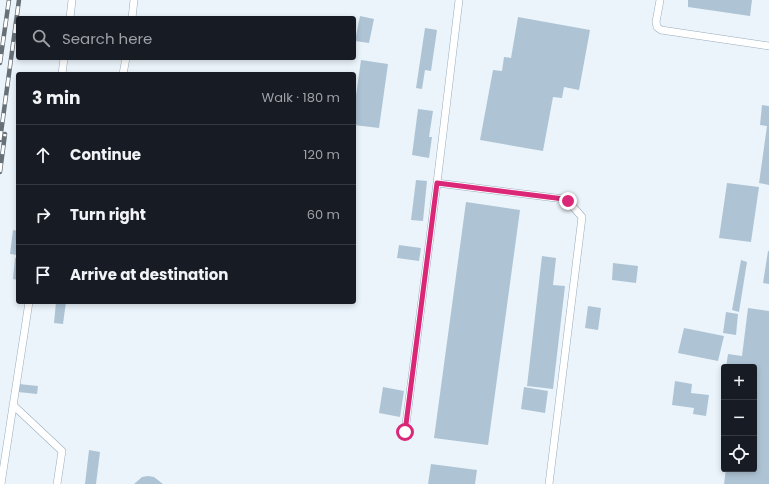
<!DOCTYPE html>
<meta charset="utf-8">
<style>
:root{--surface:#171b24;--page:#20242c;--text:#f1f3f6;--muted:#9ea1a6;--line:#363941}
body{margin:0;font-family:Poppins,sans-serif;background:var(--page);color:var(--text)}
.controls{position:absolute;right:12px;bottom:12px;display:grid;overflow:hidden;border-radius:4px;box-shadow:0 2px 6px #0003}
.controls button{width:36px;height:36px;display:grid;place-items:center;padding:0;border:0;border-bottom:1px solid var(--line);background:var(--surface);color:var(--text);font:20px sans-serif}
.stop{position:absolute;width:12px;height:12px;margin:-9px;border:3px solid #db2777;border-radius:50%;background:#fff}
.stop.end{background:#db2777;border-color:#fff;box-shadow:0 1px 4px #0008}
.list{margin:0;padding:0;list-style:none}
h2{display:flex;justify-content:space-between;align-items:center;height:52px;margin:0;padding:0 16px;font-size:17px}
h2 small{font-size:13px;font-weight:400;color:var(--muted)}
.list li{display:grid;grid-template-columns:26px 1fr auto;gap:12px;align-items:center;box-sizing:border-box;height:60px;padding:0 16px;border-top:1px solid var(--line)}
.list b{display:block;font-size:15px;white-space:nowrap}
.list em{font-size:13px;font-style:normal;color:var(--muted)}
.icon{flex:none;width:22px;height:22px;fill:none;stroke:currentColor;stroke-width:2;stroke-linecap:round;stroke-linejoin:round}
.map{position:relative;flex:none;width:769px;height:484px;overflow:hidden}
.search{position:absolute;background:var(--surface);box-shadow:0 2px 6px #0003;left:16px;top:16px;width:340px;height:44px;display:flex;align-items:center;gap:10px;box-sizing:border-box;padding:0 14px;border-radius:4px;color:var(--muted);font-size:15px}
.panel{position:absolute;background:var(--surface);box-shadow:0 2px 6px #0003;left:16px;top:72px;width:340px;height:232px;border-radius:4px}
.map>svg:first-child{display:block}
.building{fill:#aec4d5}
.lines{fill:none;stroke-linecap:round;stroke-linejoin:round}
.lane-casing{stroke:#97acbd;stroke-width:8}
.lane{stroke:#fff;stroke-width:7}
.rail-casing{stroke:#677077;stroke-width:4.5}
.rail{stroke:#fff;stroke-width:3;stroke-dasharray:9;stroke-linecap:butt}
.route{stroke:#db2777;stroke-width:5}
</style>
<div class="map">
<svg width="769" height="484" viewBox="0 0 769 484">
<rect width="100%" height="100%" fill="#ebf4fb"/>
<path class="building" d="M688 0H752L750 16 688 7Z
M360 16 374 19 369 43 355 41Z
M518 17 590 30 579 90 564 87 562 98 553 97 543 151 480 140 493 70 502 71 504 57 511 58Z
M425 28 437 30 431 71 425 70 422 89 416 88Z
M361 60 388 64 379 128 354 125V110Z
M762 105 769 106V185L759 183 767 126 760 125Z
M418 109 433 111 429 137H432L429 158 412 155Z
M416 180 427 181 423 221 411 220Z
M727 183 759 187 751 242 719 238Z
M466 202 520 210 488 445 434 438Z
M13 230 18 231V255L10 254Z
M399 245 421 248 419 261 397 258Z
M768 251H769V284L763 283Z
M542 256 556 258 553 285 565 286 553 389 527 386Z
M15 258H18V280L13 279Z
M741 260 747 262 739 312 732 310Z
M613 263 638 266 636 283 612 280Z
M56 302H66L63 324 54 323Z
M588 306 601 308 598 330 585 328Z
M748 308 769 311V484H724L726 469H754V367H726L728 354 742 356Z
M726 312 738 314 736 335 723 333Z
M684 328 724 336 718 361 678 353Z
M675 381 692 384 691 393 709 395 706 416 693 414 694 408 672 405Z
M19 384 38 386 37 394 18 392Z
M383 387 404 391 400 417 379 413Z
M524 387 548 391 545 413 521 409Z
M89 450 100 452 96 484H85Z
M431 464 477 470 475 484H428Z
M148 476 154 477 163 484H134L142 477Z"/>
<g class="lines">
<defs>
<path id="lane" d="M660 0 656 22 657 27 661 30 769 46
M70 18 72 0
M132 18 134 0
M62 74 64 58
M123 74 126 58
M437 183 564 199 568 201 582 217 549 484
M13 405 62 451 57 484
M405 432 437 183 459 0
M1 484 29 302"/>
</defs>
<use href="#lane" class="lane-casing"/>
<use href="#lane" class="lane"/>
<defs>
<path id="rail" d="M0 63 9 0
M0 140 19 0
M0 172 5 134"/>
</defs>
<use href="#rail" class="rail-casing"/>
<use href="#rail" class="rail"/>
</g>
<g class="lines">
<path class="route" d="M405 432 437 183 564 199 568 201"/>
</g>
</svg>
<div class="controls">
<button>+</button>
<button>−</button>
<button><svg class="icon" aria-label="locate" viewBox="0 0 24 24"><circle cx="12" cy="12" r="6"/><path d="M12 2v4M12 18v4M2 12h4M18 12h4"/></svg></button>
</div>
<div class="stop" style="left:405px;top:432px"></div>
<div class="stop end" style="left:568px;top:201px"></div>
<div class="search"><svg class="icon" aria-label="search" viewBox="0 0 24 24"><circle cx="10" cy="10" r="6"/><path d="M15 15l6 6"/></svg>Search here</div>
<section class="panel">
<h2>3 min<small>Walk · 180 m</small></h2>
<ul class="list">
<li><svg class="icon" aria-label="ahead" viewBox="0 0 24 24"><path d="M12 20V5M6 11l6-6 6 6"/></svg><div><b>Continue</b></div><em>120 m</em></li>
<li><svg class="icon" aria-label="right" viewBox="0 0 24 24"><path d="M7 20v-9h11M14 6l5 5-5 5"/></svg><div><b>Turn right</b></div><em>60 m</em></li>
<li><svg class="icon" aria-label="arrive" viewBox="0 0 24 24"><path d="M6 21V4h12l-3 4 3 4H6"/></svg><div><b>Arrive at destination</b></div></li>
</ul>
</section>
</div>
